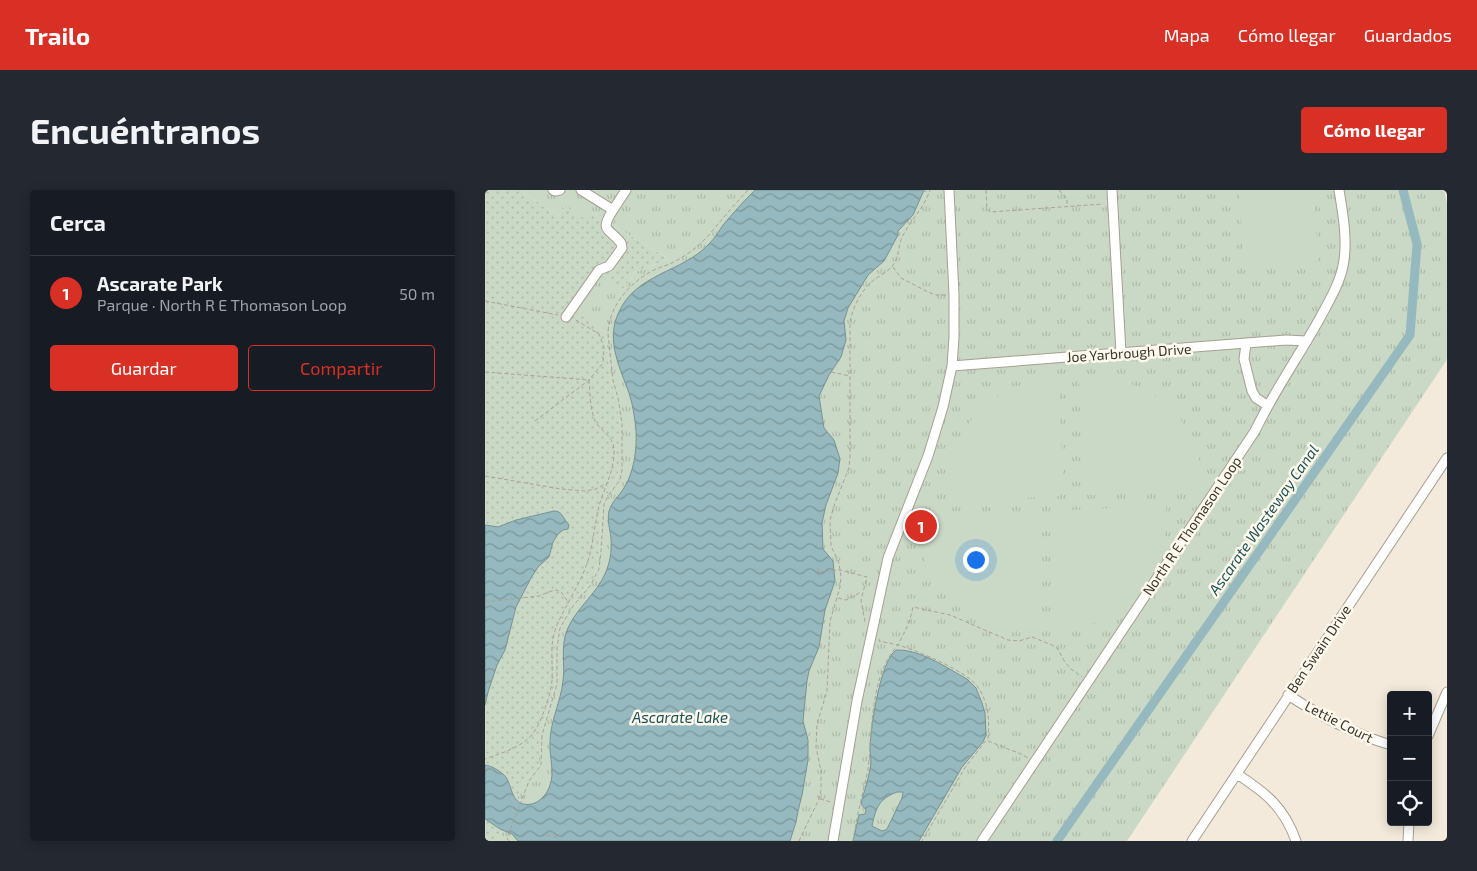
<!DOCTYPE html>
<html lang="es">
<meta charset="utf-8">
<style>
:root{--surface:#171b24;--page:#242831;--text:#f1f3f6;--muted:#9ea1a6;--line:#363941;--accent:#d93025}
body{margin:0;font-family:"Exo 2",sans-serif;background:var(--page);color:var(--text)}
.controls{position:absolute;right:15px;bottom:15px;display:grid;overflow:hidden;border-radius:5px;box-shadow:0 2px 12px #0003}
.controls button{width:45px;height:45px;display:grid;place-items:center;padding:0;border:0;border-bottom:1px solid var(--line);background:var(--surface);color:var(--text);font:25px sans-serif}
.you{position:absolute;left:490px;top:369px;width:18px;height:18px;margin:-12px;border:4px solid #fff;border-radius:50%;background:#1a73e8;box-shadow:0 0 0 8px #1a73e833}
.badge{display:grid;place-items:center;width:32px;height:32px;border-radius:50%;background:var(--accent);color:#fff;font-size:16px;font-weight:700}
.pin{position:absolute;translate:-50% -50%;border:2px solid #fff;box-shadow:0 1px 5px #0006}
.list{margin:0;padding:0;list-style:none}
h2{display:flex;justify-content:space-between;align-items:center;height:65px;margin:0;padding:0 20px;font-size:21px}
h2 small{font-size:16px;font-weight:400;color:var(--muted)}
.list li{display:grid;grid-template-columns:32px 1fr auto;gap:15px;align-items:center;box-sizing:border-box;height:75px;padding:0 20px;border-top:1px solid var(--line)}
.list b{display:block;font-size:19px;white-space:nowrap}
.list p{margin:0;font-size:16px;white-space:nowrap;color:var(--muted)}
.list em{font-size:16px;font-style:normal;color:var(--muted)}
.actions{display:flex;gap:10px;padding:15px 20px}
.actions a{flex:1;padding:11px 0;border:1px solid var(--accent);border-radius:5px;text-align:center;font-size:18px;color:var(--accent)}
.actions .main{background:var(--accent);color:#fff}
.icon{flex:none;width:28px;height:28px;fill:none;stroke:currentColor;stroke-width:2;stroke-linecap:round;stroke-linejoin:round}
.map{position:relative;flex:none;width:962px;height:651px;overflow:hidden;border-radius:5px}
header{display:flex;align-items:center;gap:30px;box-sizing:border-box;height:70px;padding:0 25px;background:var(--accent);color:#fff}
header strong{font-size:24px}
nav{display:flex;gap:28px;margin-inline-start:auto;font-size:18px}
.intro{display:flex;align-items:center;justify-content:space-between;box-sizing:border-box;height:120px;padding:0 30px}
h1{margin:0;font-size:35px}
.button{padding:12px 22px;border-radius:5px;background:var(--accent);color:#fff;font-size:18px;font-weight:700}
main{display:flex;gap:30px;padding:0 30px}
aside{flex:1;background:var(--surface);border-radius:5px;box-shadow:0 2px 12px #0003}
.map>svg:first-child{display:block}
.grass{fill:url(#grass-dots)}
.park{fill:url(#park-tufts)}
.pitch{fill:#cad9c5}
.water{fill:url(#water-waves);stroke:#799193;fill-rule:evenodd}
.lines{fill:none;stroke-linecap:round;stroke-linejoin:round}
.canal{stroke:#95b9be;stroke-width:9}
.minor-casing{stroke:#a79f91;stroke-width:11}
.path{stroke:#a8a296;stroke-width:1;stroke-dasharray:4 2.5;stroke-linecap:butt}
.minor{stroke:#fff;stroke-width:9}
.labels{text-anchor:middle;stroke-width:5;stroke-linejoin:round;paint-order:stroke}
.street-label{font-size:14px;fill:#37342e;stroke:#fff8ec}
.water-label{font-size:15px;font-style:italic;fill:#1b5157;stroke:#fff8ec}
</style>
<header>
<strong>Trailo</strong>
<nav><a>Mapa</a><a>Cómo llegar</a><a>Guardados</a></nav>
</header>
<div class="intro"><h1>Encuéntranos</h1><a class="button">Cómo llegar</a></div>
<main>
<aside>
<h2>Cerca<small></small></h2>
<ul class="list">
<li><span class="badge">1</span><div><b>Ascarate Park</b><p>Parque · North R E Thomason Loop</p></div><em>50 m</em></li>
</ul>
<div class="actions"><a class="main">Guardar</a><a>Compartir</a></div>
</aside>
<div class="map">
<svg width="962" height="651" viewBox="0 0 962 651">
<defs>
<pattern id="grass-dots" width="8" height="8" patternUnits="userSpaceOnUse" patternTransform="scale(1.25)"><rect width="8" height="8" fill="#cad9c5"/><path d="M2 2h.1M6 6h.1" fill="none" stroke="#aebbaa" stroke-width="1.8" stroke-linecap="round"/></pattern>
<pattern id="park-tufts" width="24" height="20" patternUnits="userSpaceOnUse" patternTransform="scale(1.25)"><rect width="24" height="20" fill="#cad9c5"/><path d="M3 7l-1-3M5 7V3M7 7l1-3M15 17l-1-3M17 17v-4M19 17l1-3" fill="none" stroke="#aebbaa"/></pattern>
<pattern id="water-waves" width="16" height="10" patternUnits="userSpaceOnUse" patternTransform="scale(1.25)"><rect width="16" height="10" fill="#95b9be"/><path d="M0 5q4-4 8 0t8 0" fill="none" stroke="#7a979b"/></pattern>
</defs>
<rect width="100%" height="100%" fill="#f3eadb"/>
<path class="grass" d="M0 0H40L38 3 74 25 80 16 100 28 106 22 184 69 150 82 139 99 89 120 120 142 126 191 131 207 135 234V277L130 292 117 313 114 366 109 387 83 420 73 439 69 458 70 494 54 548V574L52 579 40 590 13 651H0Z"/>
<path class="park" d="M40 0H959L962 13V168L961 171 642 651H13L40 590 52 579 54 574V548L70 494 69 458 73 439 83 420 109 387 114 366 117 313 130 292 135 277V234L131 207 126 191 120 142 88 120 114 85 139 99 150 82 184 69 106 22 100 29 80 16 74 25 38 3Z"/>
<path class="pitch" d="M754 0H829L833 71 759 75Z
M605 187C671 188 717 233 718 299L606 305 601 300 594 188Z
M573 189 579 301 575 306 463 312C457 264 483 218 527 198 542 192 557 190 573 189Z
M681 315C685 369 659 417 606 434 595 438 583 438 571 439L565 327 570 321Z
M545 323 551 328 557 438C486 446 434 397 431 327Z"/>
<path class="water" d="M270 0H439L428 25 413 41V45L399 71 383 85 363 118 359 131 361 150 356 167 344 185 334 206 339 238 349 250 355 269 353 283 341 315 337 333 338 359 348 371 350 391 340 420 334 457 324 481 322 491 318 531 323 550V570L317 605 313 621 311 632 305 651H33L27 644 15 639 0 629V575C7 576 15 581 20 586 28 595 25 618 47 614 55 612 63 603 65 595 70 581 64 567 65 552 65 532 76 511 78 491 80 478 77 465 79 452 83 424 108 409 119 386 125 374 127 361 126 348 125 339 122 330 124 321 127 311 134 306 139 298 149 282 152 260 151 241 150 229 148 215 144 203 135 178 121 151 133 124 150 83 197 83 224 54 230 48 234 41 238 35 248 23 259 11 270 0Z
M69 321C78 321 78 329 84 335L83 339 78 340 73 344 68 352 64 367 53 377 46 388 31 417 20 460 12 475 3 502 0 515V335L13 337 31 330Z
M411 460C435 459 462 478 482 489L491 498 497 513 500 523 501 545 498 552 477 577 434 651H368L374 625 380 624 381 620 376 614C379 601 385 585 386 572 386 567 385 562 385 556 386 536 395 472 411 460ZM412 602H418L417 608 403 637 401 640 397 641 387 636C391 617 394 609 412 602Z"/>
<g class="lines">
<path class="canal" d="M572 651 925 145 932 54 918 0"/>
<defs>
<path id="minor" d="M68 0 70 1 75 0
M96 0 128 20 141 0
M627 0 636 163
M81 127 114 80 124 76 137 58 136 53C124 38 114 41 128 20
M761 154 759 169 767 201 771 208 782 215
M467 176 801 150 822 151
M803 505C836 526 868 544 906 555
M943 546 962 502
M752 584C781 603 799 617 811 651
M348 651 372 511 403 368 443 266 458 217 467 176 469 147V105L464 0
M497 651 770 241C789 201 814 166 835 128 844 111 854 95 858 76 863 52 858 24 854 0
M707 651 962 268
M923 651 924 632"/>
</defs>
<use href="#minor" class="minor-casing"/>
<path class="path" d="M438 0 444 3
M501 0 502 19 505 22 618 14
M574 0 582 9V16
M408 77 416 88 443 102 451 105H462
M0 111 73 125
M0 182 104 190C105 203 105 218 110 231 115 241 130 246 129 262 129 282 119 298 114 316 109 337 108 359 100 379 95 391 89 402 83 413 78 423 72 432 69 444 65 459 68 474 67 489 67 501 57 529 51 539 40 557 19 562 0 569
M346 182 365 186
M50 231 104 190 118 173 119 157 114 144 89 129
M0 286 76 299 100 301 111 299 122 293
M333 378 334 387
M334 382 355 380 382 387 376 410 380 432
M353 408 361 410 376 402
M0 412 54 406 69 400H72L77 403 83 412
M395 449 394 451 413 455 424 433 428 417 465 425 523 450 534 451 547 447 567 455 572 458 580 472 586 479 597 487
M503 551 536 564 543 568
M335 609 346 612
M62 645 73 648
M24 651 22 648 44 591 56 575 57 545 72 494V458L75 438 88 416 105 396 114 379 116 361 119 314 123 306 135 290 137 280V234L133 208 128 190 123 144C123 118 144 93 167 81 173 78 179 76 185 74 195 69 206 62 214 55 224 46 231 36 240 26 247 17 255 9 263 0
M314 651 334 609 336 600V581L331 557 332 534 342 501 345 431 355 397 356 387 354 373 346 356 345 330 350 313 364 278 365 266V132C368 116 377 99 390 89 396 85 404 81 408 75 414 68 413 58 416 50 423 32 439 19 445 0
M368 651C370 637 373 623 376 610 378 600 381 590 383 580 388 540 384 487 413 455 431 460 481 481 492 496 503 510 505 531 503 548L481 576 437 651"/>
<use href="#minor" class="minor"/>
</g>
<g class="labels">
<g class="street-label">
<text transform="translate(644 163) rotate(-4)" y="5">Joe Yarbrough Drive</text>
<text transform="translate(707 336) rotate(-56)" y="5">North R E Thomason Loop</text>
<text transform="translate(834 459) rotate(-56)" y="5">Ben Swain Drive</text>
<text transform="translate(854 532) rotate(27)" y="5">Lettie Court</text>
</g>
<g class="water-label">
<text transform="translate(779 330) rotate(-55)" y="5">Ascarate Wasteway Canal</text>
<text x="195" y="533">Ascarate Lake</text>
</g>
</g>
</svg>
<div class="controls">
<button>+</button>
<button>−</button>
<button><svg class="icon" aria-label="locate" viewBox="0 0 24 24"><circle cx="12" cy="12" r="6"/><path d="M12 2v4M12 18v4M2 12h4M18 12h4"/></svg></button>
</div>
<div class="you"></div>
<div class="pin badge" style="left:436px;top:336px">1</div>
</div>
</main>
